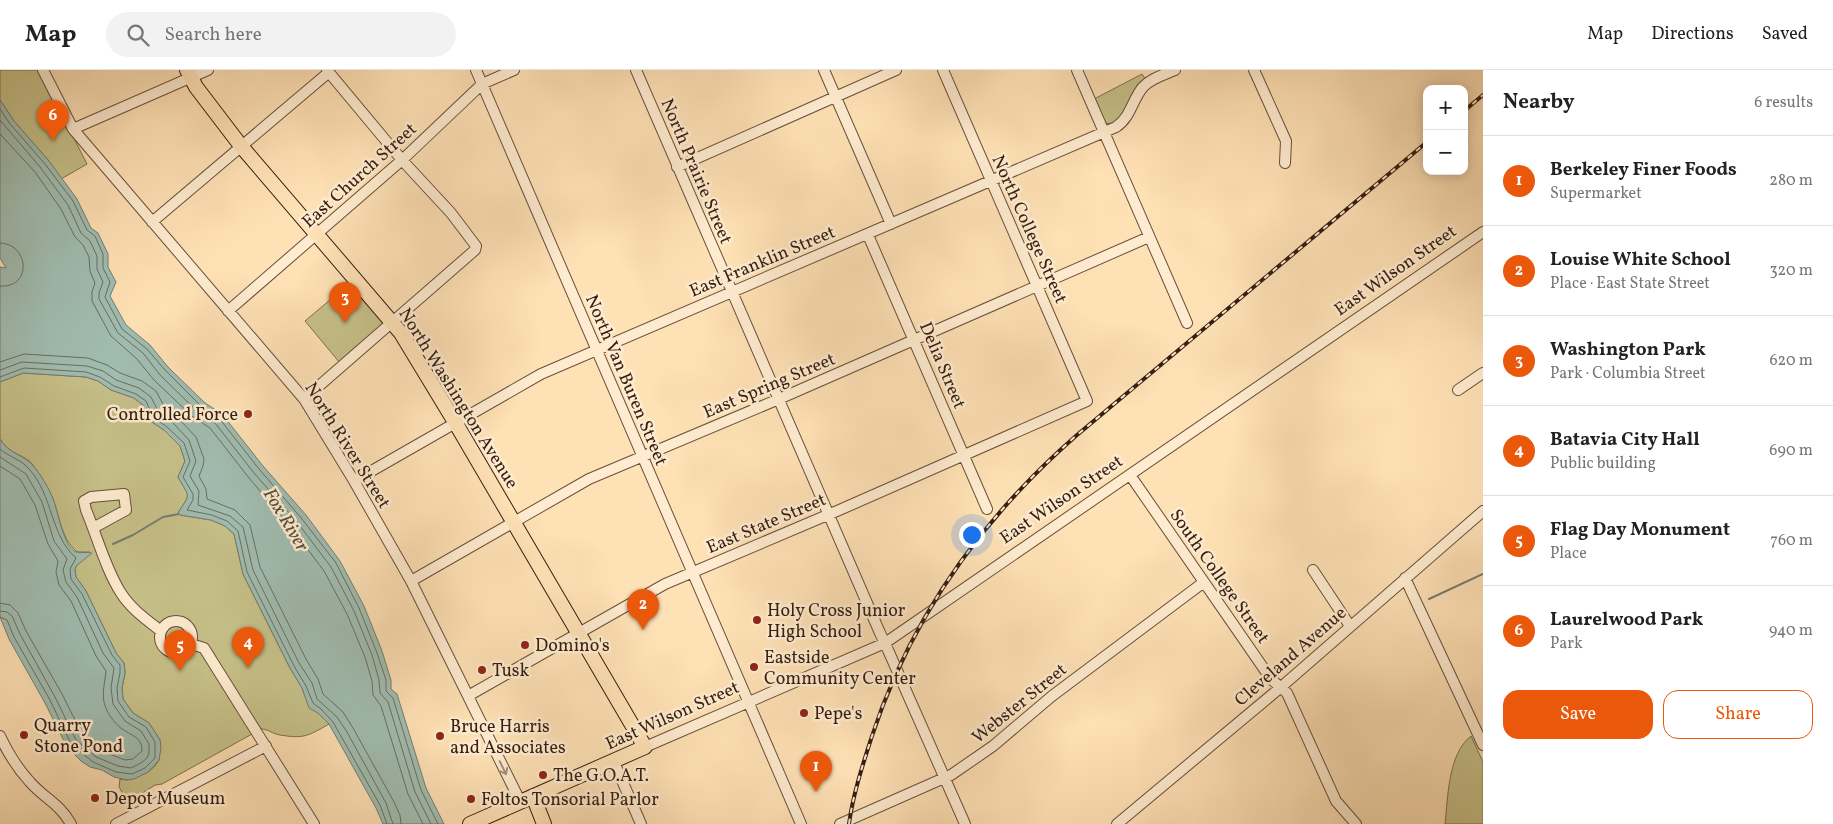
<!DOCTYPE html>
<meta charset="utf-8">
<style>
:root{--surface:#fff;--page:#f2f2f2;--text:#222;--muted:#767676;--line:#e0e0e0;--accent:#ea580c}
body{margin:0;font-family:Vollkorn,serif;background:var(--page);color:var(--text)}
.controls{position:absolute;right:15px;top:15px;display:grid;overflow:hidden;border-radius:10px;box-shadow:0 2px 12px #0003}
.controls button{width:45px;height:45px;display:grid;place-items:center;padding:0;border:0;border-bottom:1px solid var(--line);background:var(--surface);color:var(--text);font:25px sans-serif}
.you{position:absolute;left:971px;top:464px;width:18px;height:18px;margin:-12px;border:4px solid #fff;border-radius:50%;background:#1a73e8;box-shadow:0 0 0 8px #1a73e833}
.badge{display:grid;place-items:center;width:32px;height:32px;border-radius:50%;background:var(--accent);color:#fff;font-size:16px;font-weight:700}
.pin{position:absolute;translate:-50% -41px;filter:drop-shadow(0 1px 2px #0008)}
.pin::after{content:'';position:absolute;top:26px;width:18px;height:15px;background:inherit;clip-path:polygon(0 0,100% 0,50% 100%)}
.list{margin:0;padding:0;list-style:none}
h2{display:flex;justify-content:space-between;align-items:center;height:65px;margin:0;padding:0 20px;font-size:21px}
h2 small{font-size:16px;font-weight:400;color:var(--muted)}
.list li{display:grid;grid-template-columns:32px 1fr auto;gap:15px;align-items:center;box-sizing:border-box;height:90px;padding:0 20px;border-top:1px solid var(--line)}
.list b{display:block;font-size:19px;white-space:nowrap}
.list p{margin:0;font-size:16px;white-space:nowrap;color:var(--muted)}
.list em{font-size:16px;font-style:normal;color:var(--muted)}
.actions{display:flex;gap:10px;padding:15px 20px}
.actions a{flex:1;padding:11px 0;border:1px solid var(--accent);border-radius:15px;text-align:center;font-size:18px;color:var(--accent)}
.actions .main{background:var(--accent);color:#fff}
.icon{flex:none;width:28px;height:28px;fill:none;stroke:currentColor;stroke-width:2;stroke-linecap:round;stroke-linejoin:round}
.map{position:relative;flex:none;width:1483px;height:754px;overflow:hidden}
header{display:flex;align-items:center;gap:30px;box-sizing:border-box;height:70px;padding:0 25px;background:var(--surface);border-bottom:1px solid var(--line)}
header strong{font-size:24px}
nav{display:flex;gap:28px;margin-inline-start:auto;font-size:18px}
.search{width:350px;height:45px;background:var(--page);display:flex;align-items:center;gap:12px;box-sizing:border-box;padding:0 18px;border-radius:28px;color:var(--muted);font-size:19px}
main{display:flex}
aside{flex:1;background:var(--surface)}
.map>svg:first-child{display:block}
.green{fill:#c7c189;stroke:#7e704c}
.water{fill:#a0bdb1;stroke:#757d71}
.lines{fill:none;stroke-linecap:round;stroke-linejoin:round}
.shore{stroke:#6a6e60;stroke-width:1}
.stream{stroke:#757d71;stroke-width:2}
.minor-casing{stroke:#684f3a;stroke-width:12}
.major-casing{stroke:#351e10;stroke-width:16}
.minor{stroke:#ffecd0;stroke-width:10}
.major{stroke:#ffe1b6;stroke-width:14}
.rail-casing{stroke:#351e10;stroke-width:4}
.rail{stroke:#ffecd0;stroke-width:2;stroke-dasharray:5.5;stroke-linecap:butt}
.oneway{stroke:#a48f7a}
.poi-dot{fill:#8f2418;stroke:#ffecd0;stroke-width:2}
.labels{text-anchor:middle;stroke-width:5;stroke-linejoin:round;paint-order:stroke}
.street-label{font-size:18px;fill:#351e10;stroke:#ffecd0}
.poi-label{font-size:18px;fill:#351e10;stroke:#ffecd0;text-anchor:start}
.water-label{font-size:19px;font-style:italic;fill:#554e40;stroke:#ffecd0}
</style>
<header>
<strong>Map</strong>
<div class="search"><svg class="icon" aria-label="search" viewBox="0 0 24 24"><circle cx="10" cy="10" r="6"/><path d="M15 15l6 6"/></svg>Search here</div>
<nav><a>Map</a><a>Directions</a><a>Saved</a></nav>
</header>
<main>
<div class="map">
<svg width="1483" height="754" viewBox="0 0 1483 754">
<rect width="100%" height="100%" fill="#ffe1b6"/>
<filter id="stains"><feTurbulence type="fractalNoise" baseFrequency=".004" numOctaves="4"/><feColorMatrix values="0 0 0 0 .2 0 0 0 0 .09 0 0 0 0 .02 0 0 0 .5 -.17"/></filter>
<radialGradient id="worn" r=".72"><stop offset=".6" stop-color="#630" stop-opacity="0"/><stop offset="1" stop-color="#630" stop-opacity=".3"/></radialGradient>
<path class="green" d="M0 0H39L87 94 61 109 49 91 14 51 0 30Z
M1142 4 1146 10C1139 21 1119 62 1104 52L1094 29Z
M350 213 386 254 340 293 305 251Z
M23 303 86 307 98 311 111 320 134 328 143 335 149 350 164 360 180 376 185 391 178 407C191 429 190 423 178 443L180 445 211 450 225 456 234 464 243 504 290 598 302 618 309 637 318 643 329 654C308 666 304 669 280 665 273 664 268 659 261 659L162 714 155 715 128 732 119 717 120 709 127 710 148 702 155 696 159 690 160 670 149 653 133 643 123 629 122 618 125 603 124 593 116 583 86 521 76 507 75 500 76 496 90 482H77C61 468 60 447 53 429 49 418 40 405 33 395 25 384 9 385 0 369V312Z
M1471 666 1483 692V754H1445C1448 727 1448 684 1471 666Z"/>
<path class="water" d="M0 30 14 51 49 91 77 129 91 158 98 163 108 184V197L116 212 110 226 126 255 150 275 168 297 205 333 222 344 263 396 306 445 340 491 364 536 382 581 391 610V619L397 624 426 718 444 754H383L376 738 329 654 318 643 309 638 302 618 290 598 243 504 234 464 225 456 211 450 180 445 178 443C191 422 190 429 178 407L185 391 180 376 164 360 149 350 143 335 134 328 111 320 98 311 86 307 23 303 0 312V197L6 198 0 188Z
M0 369C8 384 26 385 35 398 42 407 49 418 53 429 58 441 63 476 76 482 81 483 87 482 92 483L76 496 75 500 76 507 86 521 116 583 124 593 125 603 122 618 123 629 133 643 149 653 160 670 161 678 159 690 148 702 134 709 127 710 114 707 102 700 90 697 81 691 67 677 45 633 9 569 0 547Z"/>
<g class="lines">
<path class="shore" d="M0 39 10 54 45 94 73 131 87 160 95 166 103 184V198L110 212 105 227 122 259 147 279 165 300 202 337 219 348 259 399 302 449 336 493 359 538 377 583 386 610V621L393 628 421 720 438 754
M0 50 40 97 68 135 81 163 90 171 97 186V199L103 212 99 223V229L118 263 143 283 160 305 198 342 215 353 254 403 297 452 331 497 354 541 372 585 379 610 380 623 388 632 415 722 431 754
M0 64 35 102 61 139 75 167 83 175 89 187 90 201 95 213 92 222V231L111 266 137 289 154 310 193 347 210 358 249 408 291 457 324 501 347 544 365 587 372 611 373 625 381 636 408 724 423 754
M0 173C30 174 32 219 0 216
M0 292 24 284 88 288 107 295 120 303 142 311 156 321 165 338 177 347 196 367 204 389 203 396 199 406 206 419 207 429 235 440 250 455 260 497 306 589 318 609 323 624 343 642 353 658 393 730 400 745 401 754
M0 300 22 292 87 296 103 301 116 310 139 318 151 327 159 343 172 352 189 370 196 391 190 406 199 421 198 435 230 446 243 457 253 500 299 593 312 613 317 629 337 647 347 662 386 733 393 754
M0 307 24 298 86 302 100 307 114 316 136 324 146 331 153 347 167 357 184 373 190 391 183 407 193 424V430L187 440 212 445 227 451 238 461 247 502 294 596 306 616 313 633 321 639 333 652 380 735 387 754
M0 379C9 387 22 390 29 399 53 425 50 465 76 488L70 499 71 509 82 524 112 585 120 595V603L117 618 118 631 129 647 146 657 155 672V688L145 698 132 704 116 702 93 692 71 674 50 630 14 567 7 550 0 547
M0 387 26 404 42 432 54 471 67 489 63 500 66 512 77 527 103 583 114 598 111 618 113 634 125 651 141 661 149 674V683L147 688 141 693 131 698 118 696 96 687 76 670 55 627 20 564 12 546 7 542 0 541
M0 396 20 409 35 435 48 474 58 491 56 502 59 515 71 531 96 586 106 601C105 612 102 621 104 632 106 642 114 653 122 659 131 665 143 668 142 681L133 689 125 690 99 680 83 666 62 624 26 561 18 543 10 535 0 533"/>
<path class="stream" d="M113 474 133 465 163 447 179 444
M1429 529 1483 504"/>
<defs>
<path id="minor" d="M43 0 73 59 304 329 354 411 411 511 520 731
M476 0 801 754
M636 0 880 563 888 580 965 754
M824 0 891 154
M1077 0 1187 253
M1254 0 1286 71 1285 93
M73 59 208 0
M677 97 896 0
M152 152 328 3
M868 165 987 439
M228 241 402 90 482 14 514 0
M1458 320 1483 303
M304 329 475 180 476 176 451 143 402 90 327 0
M1130 405 1271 609 1287 623 1336 731 1356 754
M354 411 541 304 1116 57C1131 47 1132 30 1143 17 1151 8 1164 5 1175 0
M93 458 126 440 124 424 91 427 84 431 86 440C97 466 106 500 121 523 131 539 147 550 161 561
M1313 500 1350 556
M1405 508 1483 675
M411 511 589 409 779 329 1149 167
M160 567a16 16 0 1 1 32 0a16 16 0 1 1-32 0Z
M191 574 204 578 314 754
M468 626 665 514 837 441 1087 331 943 0
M0 666C8 683 17 698 30 712 45 729 59 733 71 754
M645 677 885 573 1483 162
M614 692 641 754
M116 754 266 676
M840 754 951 705 993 676 1052 626 1204 512
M1117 754 1280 618 1483 441"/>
<path id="major" d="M187 0 196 17 241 76 401 263 455 352 645 677 470 754
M533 726 544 754"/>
</defs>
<use href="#minor" class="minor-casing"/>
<use href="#major" class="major-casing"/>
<use href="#minor" class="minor"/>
<use href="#major" class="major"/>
<defs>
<path id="rail" d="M1464 41 1483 25
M849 754C853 724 863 694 872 666 911 547 983 447 1077 365L1427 72"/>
</defs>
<use href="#rail" class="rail-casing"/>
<use href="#rail" class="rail"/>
</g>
<defs><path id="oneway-shaft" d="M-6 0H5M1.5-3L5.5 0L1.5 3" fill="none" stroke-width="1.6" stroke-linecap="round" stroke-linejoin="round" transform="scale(1.25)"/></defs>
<use class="oneway" href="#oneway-shaft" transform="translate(503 698) rotate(64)"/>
<g class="poi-dot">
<circle cx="248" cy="344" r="5"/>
<circle cx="757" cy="550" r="5"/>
<circle cx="525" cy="575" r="5"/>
<circle cx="754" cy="597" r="5"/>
<circle cx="482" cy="600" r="5"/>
<circle cx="804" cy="643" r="5"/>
<circle cx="24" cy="665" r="5"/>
<circle cx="440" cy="666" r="5"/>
<circle cx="543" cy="705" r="5"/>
<circle cx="95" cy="728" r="5"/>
<circle cx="471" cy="729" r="5"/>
</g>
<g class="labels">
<g class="street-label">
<text transform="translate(697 101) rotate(67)" y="6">North Prairie Street</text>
<text transform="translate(359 105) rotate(-42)" y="6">East Church Street</text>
<text transform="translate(1030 159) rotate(66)" y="6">North College Street</text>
<text transform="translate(762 191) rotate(-23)" y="6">East Franklin Street</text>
<text transform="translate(1395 200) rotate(-35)" y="6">East Wilson Street</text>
<text transform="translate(943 295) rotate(67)" y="6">Delia Street</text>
<text transform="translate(627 310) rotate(67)" y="6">North Van Buren Street</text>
<text transform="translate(769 315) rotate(-23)" y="6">East Spring Street</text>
<text transform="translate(459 328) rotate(58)" y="6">North Washington Avenue</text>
<text transform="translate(348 375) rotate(58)" y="6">North River Street</text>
<text transform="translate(1061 429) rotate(-34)" y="6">East Wilson Street</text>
<text transform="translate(766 453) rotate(-23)" y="6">East State Street</text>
<text transform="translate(1220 506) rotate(55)" y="6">South College Street</text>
<text transform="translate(1290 586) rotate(-41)" y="6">Cleveland Avenue</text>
<text transform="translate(1019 633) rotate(-39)" y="6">Webster Street</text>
<text transform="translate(672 645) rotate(-24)" y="6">East Wilson Street</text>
</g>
<g class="poi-label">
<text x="238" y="350" text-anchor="end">Controlled Force</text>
<text x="767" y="546">Holy Cross Junior<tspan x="767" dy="21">High School</tspan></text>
<text x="535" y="581">Domino's</text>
<text x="764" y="593">Eastside<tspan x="764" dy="21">Community Center</tspan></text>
<text x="492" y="606">Tusk</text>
<text x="814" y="649">Pepe's</text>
<text x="34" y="661">Quarry<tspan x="34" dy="21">Stone Pond</tspan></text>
<text x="450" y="662">Bruce Harris<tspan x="450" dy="21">and Associates</tspan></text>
<text x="553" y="711">The G.O.A.T.</text>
<text x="105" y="734">Depot Museum</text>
<text x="481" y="735">Foltos Tonsorial Parlor</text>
</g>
<g class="water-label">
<text transform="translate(287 449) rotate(59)" y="7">Fox River</text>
</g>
</g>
<rect width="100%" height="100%" filter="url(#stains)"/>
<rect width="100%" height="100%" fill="url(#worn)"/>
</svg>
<div class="controls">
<button>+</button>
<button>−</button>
</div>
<div class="you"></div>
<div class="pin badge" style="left:816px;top:722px">1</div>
<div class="pin badge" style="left:643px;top:560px">2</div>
<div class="pin badge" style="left:345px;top:253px">3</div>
<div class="pin badge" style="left:248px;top:598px">4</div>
<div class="pin badge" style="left:180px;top:601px">5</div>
<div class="pin badge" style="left:53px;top:71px">6</div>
</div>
<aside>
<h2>Nearby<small>6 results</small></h2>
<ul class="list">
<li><span class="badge">1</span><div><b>Berkeley Finer Foods</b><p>Supermarket</p></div><em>280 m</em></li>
<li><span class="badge">2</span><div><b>Louise White School</b><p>Place · East State Street</p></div><em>320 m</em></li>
<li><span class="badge">3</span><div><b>Washington Park</b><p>Park · Columbia Street</p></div><em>620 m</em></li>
<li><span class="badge">4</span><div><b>Batavia City Hall</b><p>Public building</p></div><em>690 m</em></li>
<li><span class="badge">5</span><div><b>Flag Day Monument</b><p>Place</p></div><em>760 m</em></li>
<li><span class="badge">6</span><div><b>Laurelwood Park</b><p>Park</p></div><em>940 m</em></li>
</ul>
<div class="actions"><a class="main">Save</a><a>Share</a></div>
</aside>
</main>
